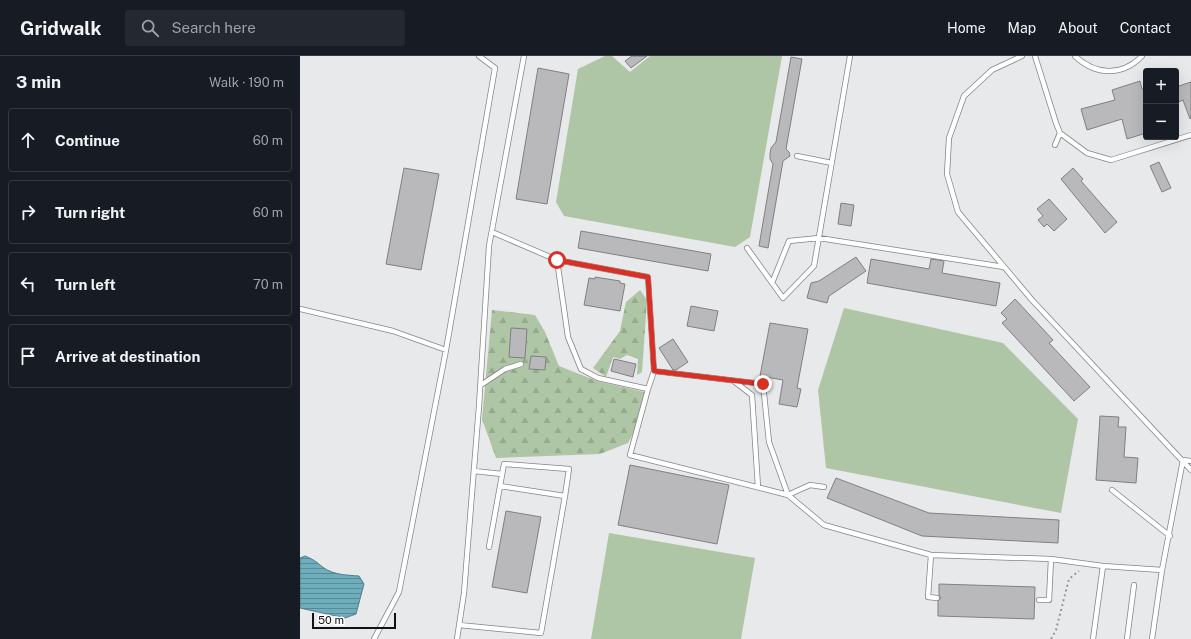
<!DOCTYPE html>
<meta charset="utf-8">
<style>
:root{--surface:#171b24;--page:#242831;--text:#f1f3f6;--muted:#9ea1a6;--line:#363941}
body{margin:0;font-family:"Public Sans",sans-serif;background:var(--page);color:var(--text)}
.controls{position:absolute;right:12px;top:12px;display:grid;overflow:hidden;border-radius:4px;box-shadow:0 4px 16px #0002}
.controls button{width:36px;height:36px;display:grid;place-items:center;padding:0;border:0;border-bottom:1px solid var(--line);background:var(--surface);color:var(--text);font:20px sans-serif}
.scale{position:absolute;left:12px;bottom:10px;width:84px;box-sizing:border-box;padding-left:4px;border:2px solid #111;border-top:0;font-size:11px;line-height:14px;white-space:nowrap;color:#111;-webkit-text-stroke:3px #fff;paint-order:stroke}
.stop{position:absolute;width:12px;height:12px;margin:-9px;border:3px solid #d93025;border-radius:50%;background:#fff}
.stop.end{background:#d93025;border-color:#fff;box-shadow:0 1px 4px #0008}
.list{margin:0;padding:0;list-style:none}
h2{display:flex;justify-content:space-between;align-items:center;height:52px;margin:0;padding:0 16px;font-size:17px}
h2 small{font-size:13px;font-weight:400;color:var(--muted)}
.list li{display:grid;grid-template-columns:26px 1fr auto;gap:12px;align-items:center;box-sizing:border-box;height:64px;margin:0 8px 8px;padding:0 8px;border:1px solid var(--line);border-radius:4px}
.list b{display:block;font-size:15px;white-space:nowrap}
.list em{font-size:13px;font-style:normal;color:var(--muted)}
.icon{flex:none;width:22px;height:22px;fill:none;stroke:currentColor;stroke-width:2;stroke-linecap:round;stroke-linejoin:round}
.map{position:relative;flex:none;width:891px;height:583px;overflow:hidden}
header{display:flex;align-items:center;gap:24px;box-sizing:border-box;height:56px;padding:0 20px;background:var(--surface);border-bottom:1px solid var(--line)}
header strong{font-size:19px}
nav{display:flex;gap:22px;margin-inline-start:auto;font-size:14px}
.search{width:280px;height:36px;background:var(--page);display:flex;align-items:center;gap:10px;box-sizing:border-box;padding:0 14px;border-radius:4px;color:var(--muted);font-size:15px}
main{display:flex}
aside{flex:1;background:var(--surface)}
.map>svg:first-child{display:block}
.green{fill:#aec6a5}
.forest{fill:url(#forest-firs)}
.water{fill:url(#water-rules);stroke:#517e89}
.building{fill:#b9b8ba;stroke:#808082}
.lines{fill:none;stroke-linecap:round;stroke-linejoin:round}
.service-casing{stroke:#848587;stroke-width:6}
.path{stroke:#969697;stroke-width:2;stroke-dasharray:2 3;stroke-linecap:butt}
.service{stroke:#fff;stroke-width:4.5}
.route{stroke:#d93025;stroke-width:5}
</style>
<header>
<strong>Gridwalk</strong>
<div class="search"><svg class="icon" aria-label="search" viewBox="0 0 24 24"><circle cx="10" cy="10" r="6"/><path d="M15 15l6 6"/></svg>Search here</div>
<nav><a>Home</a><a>Map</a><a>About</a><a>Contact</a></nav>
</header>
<main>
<aside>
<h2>3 min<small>Walk · 190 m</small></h2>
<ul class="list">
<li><svg class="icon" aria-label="ahead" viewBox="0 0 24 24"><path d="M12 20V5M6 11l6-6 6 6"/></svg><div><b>Continue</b></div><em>60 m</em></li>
<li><svg class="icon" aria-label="right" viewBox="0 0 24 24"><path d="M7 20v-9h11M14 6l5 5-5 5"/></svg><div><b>Turn right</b></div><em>60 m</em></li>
<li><svg class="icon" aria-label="left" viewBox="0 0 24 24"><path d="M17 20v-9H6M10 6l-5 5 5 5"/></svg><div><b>Turn left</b></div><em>70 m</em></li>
<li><svg class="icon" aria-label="arrive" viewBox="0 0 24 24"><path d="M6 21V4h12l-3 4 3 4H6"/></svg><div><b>Arrive at destination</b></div></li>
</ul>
</aside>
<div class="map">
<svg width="891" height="583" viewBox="0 0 891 583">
<defs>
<pattern id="forest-firs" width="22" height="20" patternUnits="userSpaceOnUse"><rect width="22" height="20" fill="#aec6a5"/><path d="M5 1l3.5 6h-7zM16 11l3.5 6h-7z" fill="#95a98d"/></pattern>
<pattern id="water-rules" width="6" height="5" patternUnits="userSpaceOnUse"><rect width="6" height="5" fill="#6dadbc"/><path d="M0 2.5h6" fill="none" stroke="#588b97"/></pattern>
</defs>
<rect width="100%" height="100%" fill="#e8e9ea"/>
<path class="green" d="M305 0H312L330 16 350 0H482L450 181 435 191 264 160 256 146 278 13Z
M544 252 703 287 778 363 761 457 526 412 518 334Z
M309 477 455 502 441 583H291Z"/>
<path class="forest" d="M340 234 347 244 342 316 337 319 338 303 327 299 320 303 313 301 306 321 293 312 320 275 326 246Z
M192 254 235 259 245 276 259 310 297 325 344 336 342 362 328 387 300 398 196 402 182 363Z"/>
<path class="water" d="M5 500C15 504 16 506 24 512 34 519 47 519 59 520L64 528 56 558 45 562 0 552V502Z"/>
<path class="building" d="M332 0H347L331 12 325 5Z
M491 1 502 3 486 93 489 96 490 100 483 105 468 192 459 190 473 108 470 103V98L471 92 476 86Z
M238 12 269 18 247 148 216 143Z
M840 25 842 33 846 32V77L827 83 822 63 787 74 781 53 815 44 812 34Z
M891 26V62L890 63 883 44 876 47V31Z
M859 106 871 132 862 136 850 110Z
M104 112 139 118 121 214 86 208Z
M773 112 783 123 781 125 817 166 805 177 761 123Z
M749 143 767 163 754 175 747 168 744 171 738 164 743 160 737 153Z
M541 147 554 149 551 170 538 168Z
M281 175 411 198 408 215 278 192Z
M556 201 566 215 529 240 527 247 507 242 511 227 519 225Z
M571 203 629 213 631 203 644 205 642 217 700 227 696 250 567 227Z
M295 221 320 225V227L325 228 320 255 284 249 289 222 295 223Z
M715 243 753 284 749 287 790 331 774 345 702 267 707 263 701 257Z
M391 250 418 255 414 275 387 270Z
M470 267 508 273 497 332 501 333 497 351 479 348 483 324 460 320Z
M211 272 227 273 225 302 209 301Z
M373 283 388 306 376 314H373L359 292Z
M231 300 246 301 245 314 229 313Z
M314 303 336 308 333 321 311 315Z
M800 360 819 361 818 371H826L824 401 838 402 836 427 796 424Z
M330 409 429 429 417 488 318 469Z
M536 422 629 457 759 464 758 487 622 480 527 442Z
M206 455 241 461 227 537 192 531Z
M639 528 735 531 734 563 638 560V545L641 542 639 539Z"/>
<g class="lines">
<defs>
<path id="service" d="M722 0 692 14 664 40 649 82 647 118 658 156 732 244 891 414
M735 0 756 67 760 77 787 97 811 104 891 79
M775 0C795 19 822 21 842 0
M755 89 760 77
M497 100 532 107
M192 176 257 204 348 221 354 315 348 333 298 322 281 313 268 281 257 204
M447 192 483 242 514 210 550 0
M472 227 489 185 519 182 704 211
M0 253 93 275 146 294
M354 315 463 328 469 386 488 439 524 469 631 499 751 503 803 510 862 514
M435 326 452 339 458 431
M181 329 205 313 221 308
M348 333 330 399 488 439 510 429 524 431
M883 404 891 405
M174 415 202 418
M812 434 870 480
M189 491 204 408 269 413 265 440
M631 499 628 541 637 542
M739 544H749L751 503
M159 569 241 577 265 440 200 430
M74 583 99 536 146 294 195 12 179 0
M157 583 164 537 179 350 189 190 224 0
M793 583 803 510
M827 583 834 529
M852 583 862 514 883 404"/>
</defs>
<use href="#service" class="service-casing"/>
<path class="path" d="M751 583 756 574 769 523 779 515"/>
<use href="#service" class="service"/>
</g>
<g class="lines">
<path class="route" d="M257 204 348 221 354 315 463 328"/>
</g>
</svg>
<div class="controls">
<button>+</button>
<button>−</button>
</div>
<div class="scale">50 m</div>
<div class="stop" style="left:257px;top:204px"></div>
<div class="stop end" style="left:463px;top:328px"></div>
</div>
</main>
